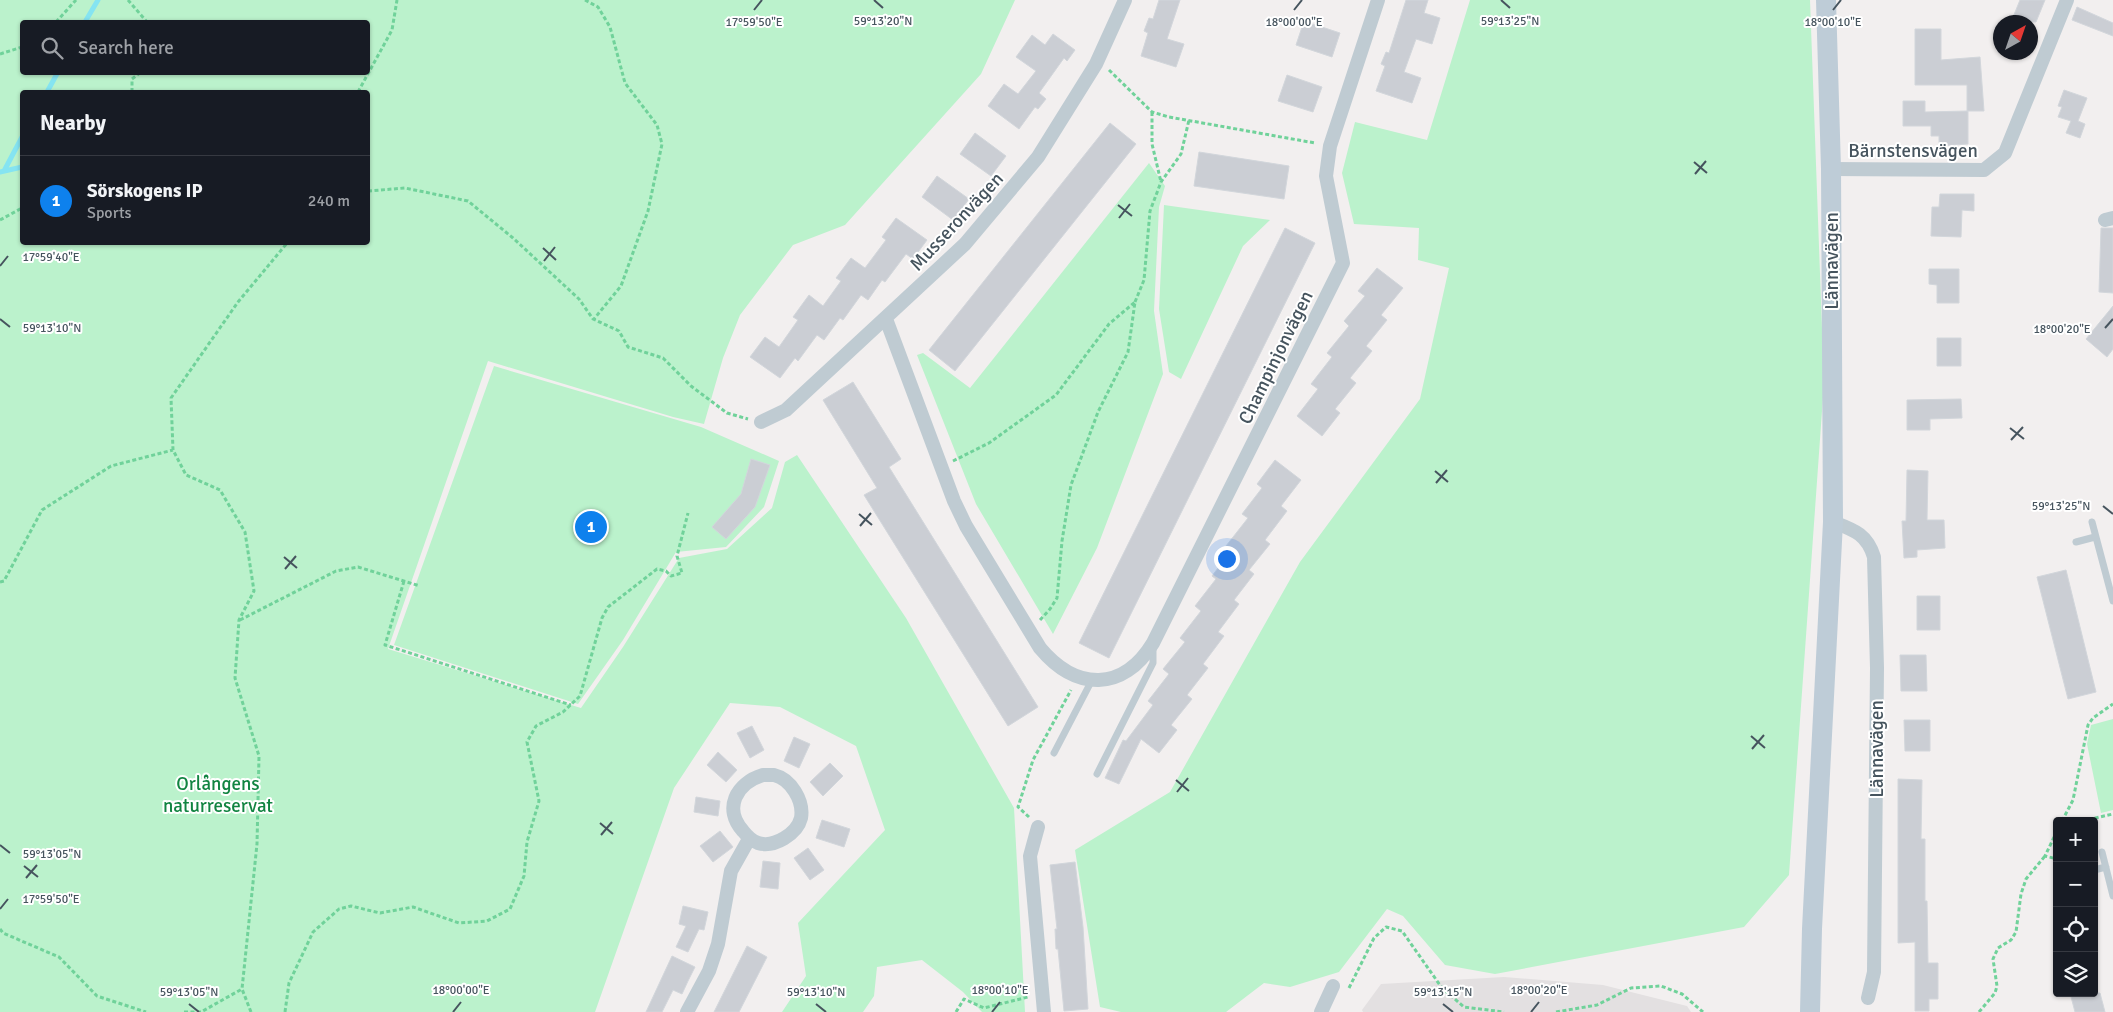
<!DOCTYPE html>
<meta charset="utf-8">
<style>
:root{--surface:#171b24;--page:#242831;--text:#f1f3f6;--muted:#9ea1a6;--line:#363941;--accent:#0e81ed}
body{margin:0;font-family:Signika,sans-serif;background:var(--page);color:var(--text)}
.controls{position:absolute;right:15px;bottom:15px;display:grid;overflow:hidden;border-radius:5px;box-shadow:0 1px 4px #0004}
.controls button{width:45px;height:45px;display:grid;place-items:center;padding:0;border:0;border-bottom:1px solid var(--line);background:var(--surface);color:var(--text);font:25px sans-serif}
.compass{position:absolute;left:1993px;top:15px;width:45px;height:45px;border-radius:50%;background:var(--surface);box-shadow:0 1px 4px #0004;rotate:40deg}
.you{position:absolute;left:1226px;top:558px;width:18px;height:18px;margin:-12px;border:4px solid #fff;border-radius:50%;background:#1a73e8;box-shadow:0 0 0 8px #1a73e833}
.badge{display:grid;place-items:center;width:32px;height:32px;border-radius:50%;background:var(--accent);color:#fff;font-size:16px;font-weight:700}
.pin{position:absolute;translate:-50% -50%;border:2px solid #fff;box-shadow:0 1px 5px #0006}
.list{margin:0;padding:0;list-style:none}
h2{display:flex;justify-content:space-between;align-items:center;height:65px;margin:0;padding:0 20px;font-size:21px}
h2 small{font-size:16px;font-weight:400;color:var(--muted)}
.list li{display:grid;grid-template-columns:32px 1fr auto;gap:15px;align-items:center;box-sizing:border-box;height:90px;padding:0 20px;border-top:1px solid var(--line)}
.list b{display:block;font-size:19px;white-space:nowrap}
.list p{margin:0;font-size:16px;white-space:nowrap;color:var(--muted)}
.list em{font-size:16px;font-style:normal;color:var(--muted)}
.icon{flex:none;width:28px;height:28px;fill:none;stroke:currentColor;stroke-width:2;stroke-linecap:round;stroke-linejoin:round}
.map{position:relative;flex:none;width:2113px;height:1012px;overflow:hidden}
.search{position:absolute;background:var(--surface);box-shadow:0 1px 4px #0004;left:20px;top:20px;width:350px;height:55px;display:flex;align-items:center;gap:12px;box-sizing:border-box;padding:0 18px;border-radius:5px;color:var(--muted);font-size:19px}
.panel{position:absolute;background:var(--surface);box-shadow:0 1px 4px #0004;left:20px;top:90px;width:350px;height:155px;border-radius:5px}
.map>svg:first-child{display:block}
.education{fill:#e3e0e1}
.green{fill:#bbf2cc;fill-rule:evenodd}
.lines{fill:none;stroke-linecap:round;stroke-linejoin:round}
.stream{stroke:#85e4f1;stroke-width:5}
.building{fill:#cbced4;stroke:#d2d6db}
.path{stroke:#70d29a;stroke-width:3;stroke-dasharray:4 2.5;stroke-linecap:butt}
.lane{stroke:#bfcbd2;stroke-width:7}
.street{stroke:#bfcbd2;stroke-width:14}
.secondary{stroke:#beccd7;stroke-width:20}
.ticks{fill:none;stroke:#46545e;stroke-width:2}
.labels{text-anchor:middle;stroke-width:4;stroke-linejoin:round;paint-order:stroke}
.street-label{font-size:19px;fill:#46545e;stroke:#fff}
.park-label{font-size:19px;fill:#118441;stroke:#fff}
.ticks-label{font-size:12px;text-anchor:middle;fill:#46545e;stroke:#fff;stroke-width:4;stroke-linejoin:round;paint-order:stroke}
</style>
<div class="map">
<svg width="2113" height="1012" viewBox="0 0 2113 1012">
<rect width="100%" height="100%" fill="#f2efef"/>
<path class="education" d="M1504 977 1603 985 1687 1006 1691 1012H1363L1362 1010 1381 984Z"/>
<path class="green" d="M0 0H1015L981 74 845 225 793 245 740 315 723 358 704 424 673 417 488 361 388 649 581 708 623 647 679 558 727 549 772 508 785 462 797 455 906 618 1014 808 1025 1012H982L963 992 922 960 877 967 874 996 863 1012H782L806 976 798 923 885 830 856 746 780 707 730 703 674 788 595 1012H0ZM22 22H368V72H22ZM22 92H368V242H22Z
M1470 0H1810L1824 383 1789 875 1744 927 1495 974 1445 965 1403 916 1387 909 1339 972 1290 987 1264 983 1226 1012H1121L1100 1007 1075 850 1170 792 1300 562 1420 399 1449 268 1418 260 1419 228 1354 224 1342 173 1355 122 1427 140Z
M1149 163 1165 186 1159 207 1154 311 1163 374 1097 548 1053 634 976 504 917 355 923 353 970 388Z
M1164 205 1270 220 1243 246 1181 379 1169 372 1159 309Z
M494 366 701 427 779 461 764 507 726 547 676 552 623 640 578 704 394 645Z
M2113 719V810L2101 813 2087 744 2091 725Z"/>
<g class="lines">
<path class="stream" d="M85 22 98 0
M47 92 58 72
M4 171 22 137
M0 172 22 167"/>
</g>
<path class="building" d="M1159 0H1180L1167 39 1184 44 1176 67 1141 56 1148 33 1144 31 1149 18 1153 19Z
M1406 0H1428L1424 13 1440 18 1432 44 1416 39 1404 72 1421 78 1412 103 1376 91 1385 66 1381 64 1386 52 1389 53Z
M2020 0H2045L2036 22H2011Z
M2077 7 2113 23V36L2072 20Z
M1304 21 1340 33 1332 57 1296 45Z
M1915 29H1941V60L1980 57 1984 111H1967V85H1915Z
M1053 34 1075 50 1067 61 1064 58 1039 93 1046 99 1038 109 1035 107 1019 129 988 106 1004 84 1018 94 1036 71 1016 57 1032 35 1045 45Z
M1287 75 1322 87 1313 112 1278 101Z
M2064 90 2087 98 2078 121 2085 124 2080 138 2066 133 2071 121 2058 117 2062 107 2058 106Z
M1903 101H1925V112L1968 111V144L1939 146V136H1931V126H1903Z
M1110 123 1136 144 955 371 929 350Z
M975 133 1006 156 991 176 960 154Z
M1199 152 1289 166 1284 199 1194 186Z
M937 176 969 199 953 220 922 197Z
M1940 194H1974V211L1962 210 1961 237 1931 236 1932 207H1939Z
M896 218 927 240 913 259 906 254 885 282 882 280 868 300 861 295 843 320 840 318 824 340 817 335 798 361 795 358 780 378 750 357 765 337 779 347 798 320 793 317 809 295 823 306 841 281 836 278 851 258 865 268 886 240 882 237Z
M1285 228 1315 243 1109 658 1079 643Z
M2101 228H2113V293L2099 292Z
M1377 268 1403 288 1381 315 1387 320 1366 346 1372 351 1350 378 1356 383 1335 409 1340 413 1322 436 1297 416 1318 389 1311 384 1332 357 1327 353 1349 326 1344 321 1365 296 1358 291Z
M1929 269H1959V303H1937V285L1929 284Z
M2113 306V349L2107 357 2086 339Z
M1937 338H1961V366H1937Z
M853 382 901 459 889 467 1038 707 1008 726 864 495 877 488 823 400Z
M1961 399 1962 418 1930 419V430H1907V400Z
M751 459 770 465 755 507 726 539 712 527 741 494Z
M1275 460 1301 480 1281 506 1287 511 1265 540 1270 544 1249 570 1254 574 1234 600 1239 604 1218 632 1224 636 1203 664 1208 668 1187 695 1192 699 1171 725 1177 730 1159 753 1141 739 1119 784 1105 778 1123 740 1126 741 1153 705 1148 701 1169 674 1163 669 1185 642 1180 638 1201 611 1195 606 1216 579 1212 576 1231 551 1226 546 1248 518 1242 514 1262 488 1257 484Z
M1907 470 1928 471 1927 520H1944L1945 548 1917 550V557L1904 558 1902 521H1906Z
M2066 570 2096 692 2068 699 2037 577Z
M1917 596H1940V630H1917Z
M1900 655H1926L1927 691H1901Z
M1904 720H1930V751H1905Z
M752 726 764 750 750 758 737 733Z
M794 737 810 744 799 768 784 761Z
M718 752 737 770 726 782 707 765Z
M830 763 843 776 823 796 810 782Z
M1898 779 1922 780 1921 839H1925V901H1927L1928 963H1938V999H1929V1011H1915V942L1898 943Z
M696 797 720 801 718 816 694 812Z
M822 820 850 829 844 847 816 838Z
M720 831 733 847 713 862 700 846Z
M808 848 824 870 810 880 794 858Z
M763 861 780 863 778 889 760 887Z
M1075 862 1083 927 1088 1009 1064 1011 1058 949H1056L1055 929H1057L1050 865Z
M683 906 708 912 704 930 699 929 688 952 676 947 686 926 679 924Z
M747 946 767 957 739 1012H714Z
M672 956 695 967 688 981 682 994 673 990 662 1012H646Z
M2070 993H2100L2105 1012H2075Z"/>
<g class="lines">
<path class="path" d="M128 0 147 22
M585 0 598 7 610 27 625 83 657 125 662 144 648 211 621 286 594 319
M56 22 76 0
M0 54 22 47
M1109 70 1152 112 1169 117 1315 143
M132 92V79L141 72
M358 92 392 30 397 0
M1152 112V144L1161 182
M368 191 405 188 468 201 513 238 579 299 593 319 619 331 628 347 663 358 691 386 727 413 748 419
M0 220 22 208
M1135 302 1144 280 1150 211 1161 182 1181 154 1189 120
M953 461 989 443 1056 395 1109 324 1135 302 1128 352 1098 412 1071 485 1062 541 1057 598 1050 609 1040 620
M404 581 385 645 571 705
M0 582 4 581 42 510 111 466 173 450
M240 620 336 571 358 567 420 586
M1029 817 1018 807 1033 760 1071 690
M2062 821 2073 800 2088 725 2093 718 2113 704
M2082 821 2113 814
M2057 831 2045 856 2057 859
M0 929 3 933 59 957 97 996 146 1012
M1349 988 1374 938 1386 927 1402 931 1442 988 1464 1007 1504 1012
M184 1012H201L242 989
M251 1012 242 989 257 844 259 756 235 678 239 620 254 591 245 532 220 490 186 475 173 450 171 398 238 302 288 242
M285 1012 289 983 313 932 339 909 351 906 380 913 413 907 459 923 487 921 510 909 524 876 527 842 539 801 527 742 536 726 563 712 580 696 602 618 608 607 657 569 666 571 671 576 682 573 677 556 688 513
M956 1012 964 999 984 1008 1028 997
M1556 1012 1597 1005 1631 988 1661 986 1682 994 1703 1012
M1979 1012 1995 993 1997 986 1993 959 1998 948 2011 940 2016 932 2021 894 2026 879 2045 856"/>
<path class="lane" d="M2092 522 2113 601
M2076 542 2095 537
M1054 753 1092 680
M1097 774 1153 663V646
M2102 852 2113 896
M2094 870 2106 867"/>
<path class="street" d="M1831 169 1984 170 2005 153 2067 0
M2105 220 2113 218
M886 319 954 501 966 526 1040 648C1076 691 1123 692 1153 643L1343 263 1326 176 1330 146 1378 0
M761 422 786 410 965 244 1038 157 1096 64 1125 0
M1833 522C1854 530 1867 534 1874 557L1877 668 1874 972 1868 998
M763 775C766 775 771 775 774 775 791 779 804 801 801 818 797 834 774 848 758 843 752 841 747 836 743 831 723 809 736 783 763 775Z
M1038 827 1030 856 1044 1012
M687 1012 709 971 718 944 731 871 749 839
M1321 1012 1333 986"/>
<path class="secondary" d="M1810 1012 1812 929 1833 522 1831 169 1826 0"/>
</g>
<path class="ticks" d="M874 0 883 8M1501 0 1510 8M754 10 762 0M1294 10 1302 0M1833 10 1841 0M1694 162 1707 173M1695 174 1706 161M1118 205 1132 216M1119 218 1130 204M543 248 556 260M544 261 555 247M0 266 8 256M0 319 10 327M2105 328 2113 319M2010 428 2024 439M2011 440 2023 427M1435 471 1448 482M1436 483 1447 470M2103 506 2113 514M859 514 872 525M860 526 871 513M284 557 297 568M285 569 296 556M1751 736 1765 748M1752 749 1764 735M1176 780 1189 791M1177 792 1188 778M600 823 613 834M601 835 612 822M0 845 10 853M24 866 38 877M26 878 37 865M0 909 8 899M189 1004 199 1012M816 1004 826 1012M1443 1004 1453 1012M453 1012 461 1002M992 1012 1000 1002M1531 1012 1539 1002"/>
<g class="labels">
<g class="street-label">
<text x="1913" y="157">Bärnstensvägen</text>
<text transform="translate(956 221) rotate(-47)" y="7">Musseronvägen</text>
<text transform="translate(1831 261) rotate(-90)" y="7">Lännavägen</text>
<text transform="translate(1275 357) rotate(-64)" y="7">Champinjonvägen</text>
<text transform="translate(1876 749) rotate(-90)" y="7">Lännavägen</text>
</g>
<g class="park-label">
<text x="218" y="790">Orlångens<tspan x="218" dy="22">naturreservat</tspan></text>
</g>
</g>
<g class="ticks-label">
<text x="883" y="25">59°13'20"N</text>
<text x="1510" y="25">59°13'25"N</text>
<text x="754" y="26">17°59'50"E</text>
<text x="1294" y="26">18°00'00"E</text>
<text x="1833" y="26">18°00'10"E</text>
<text x="51" y="261">17°59'40"E</text>
<text x="52" y="332">59°13'10"N</text>
<text x="2062" y="333">18°00'20"E</text>
<text x="2061" y="510">59°13'25"N</text>
<text x="52" y="858">59°13'05"N</text>
<text x="51" y="903">17°59'50"E</text>
<text x="461" y="994">18°00'00"E</text>
<text x="1000" y="994">18°00'10"E</text>
<text x="1539" y="994">18°00'20"E</text>
<text x="189" y="996">59°13'05"N</text>
<text x="816" y="996">59°13'10"N</text>
<text x="1443" y="996">59°13'15"N</text>
</g>
</svg>
<div class="controls">
<button>+</button>
<button>−</button>
<button><svg class="icon" aria-label="locate" viewBox="0 0 24 24"><circle cx="12" cy="12" r="6"/><path d="M12 2v4M12 18v4M2 12h4M18 12h4"/></svg></button>
<button><svg class="icon" aria-label="layers" viewBox="0 0 24 24"><path d="M12 4l9 5-9 5-9-5zM3 14l9 5 9-5"/></svg></button>
</div>
<svg class="compass" viewBox="-18 -18 36 36"><path d="M0-13l5 13h-10z" fill="#e53935"/><path d="M0 13l5-13h-10z" fill="#9ea1a6"/></svg>
<div class="you"></div>
<div class="pin badge" style="left:591px;top:527px">1</div>
<div class="search"><svg class="icon" aria-label="search" viewBox="0 0 24 24"><circle cx="10" cy="10" r="6"/><path d="M15 15l6 6"/></svg>Search here</div>
<section class="panel">
<h2>Nearby<small></small></h2>
<ul class="list">
<li><span class="badge">1</span><div><b>Sörskogens IP</b><p>Sports</p></div><em>240 m</em></li>
</ul>
</section>
</div>
